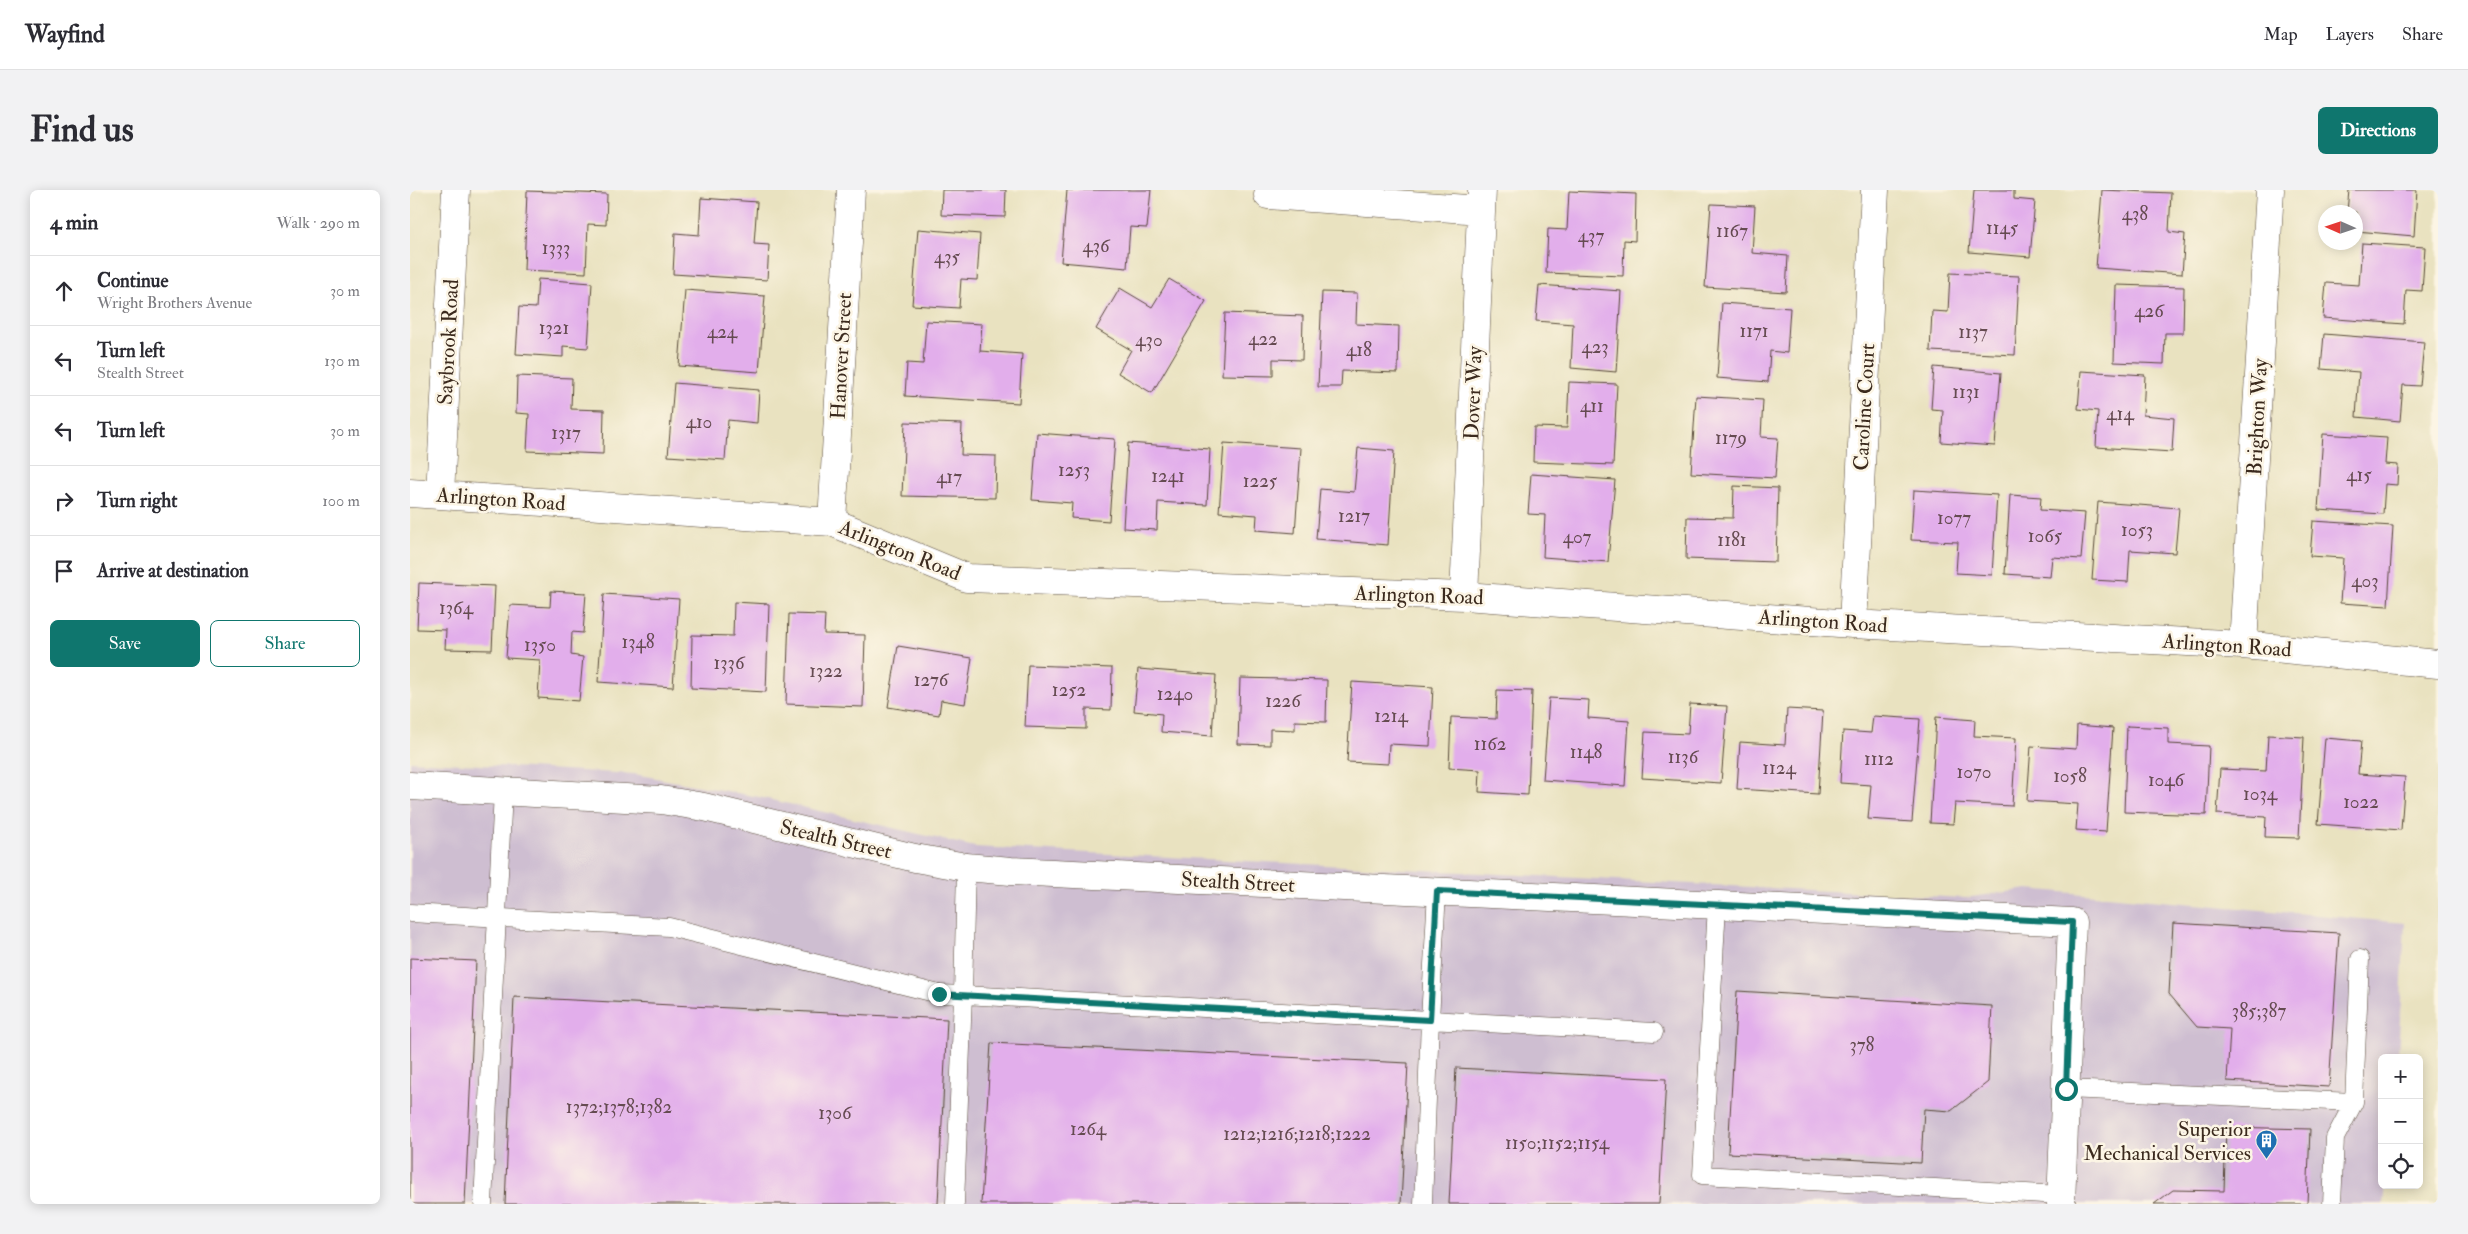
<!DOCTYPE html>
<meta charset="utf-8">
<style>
:root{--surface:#fff;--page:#f2f2f3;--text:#2b2b33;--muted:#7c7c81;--line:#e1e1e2;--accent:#0f766e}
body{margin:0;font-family:"IM FELL Double Pica",serif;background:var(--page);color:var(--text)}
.controls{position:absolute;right:15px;bottom:15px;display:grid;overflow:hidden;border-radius:8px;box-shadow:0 2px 12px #0003}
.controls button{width:45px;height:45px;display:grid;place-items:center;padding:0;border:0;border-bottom:1px solid var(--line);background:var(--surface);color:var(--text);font:25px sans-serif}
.compass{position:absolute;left:1908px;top:15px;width:45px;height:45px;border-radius:50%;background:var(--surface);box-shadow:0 2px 12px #0003;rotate:273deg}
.stop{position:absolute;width:15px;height:15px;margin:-11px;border:4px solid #0f766e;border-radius:50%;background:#fff}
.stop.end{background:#0f766e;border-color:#fff;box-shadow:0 1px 5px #0008}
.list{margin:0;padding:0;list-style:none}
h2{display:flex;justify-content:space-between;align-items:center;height:65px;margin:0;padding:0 20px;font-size:21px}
h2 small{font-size:16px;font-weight:400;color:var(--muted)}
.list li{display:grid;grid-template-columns:32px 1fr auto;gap:15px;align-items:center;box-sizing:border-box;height:70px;padding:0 20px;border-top:1px solid var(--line)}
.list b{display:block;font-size:19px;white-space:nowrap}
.list p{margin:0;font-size:16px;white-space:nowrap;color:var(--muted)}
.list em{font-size:16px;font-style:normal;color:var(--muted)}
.actions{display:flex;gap:10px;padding:15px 20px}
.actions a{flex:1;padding:11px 0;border:1px solid var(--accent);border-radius:8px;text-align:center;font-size:18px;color:var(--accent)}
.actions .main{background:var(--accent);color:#fff}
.icon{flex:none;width:28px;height:28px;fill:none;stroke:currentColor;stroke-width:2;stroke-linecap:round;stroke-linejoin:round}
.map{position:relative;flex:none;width:2028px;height:1014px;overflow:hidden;border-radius:8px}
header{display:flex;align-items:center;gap:30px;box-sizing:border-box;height:70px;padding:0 25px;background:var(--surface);border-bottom:1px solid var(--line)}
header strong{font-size:24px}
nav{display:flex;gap:28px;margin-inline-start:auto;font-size:18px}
.intro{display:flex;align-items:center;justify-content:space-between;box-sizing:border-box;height:120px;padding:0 30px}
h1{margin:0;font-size:35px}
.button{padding:12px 22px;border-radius:8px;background:var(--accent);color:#fff;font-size:18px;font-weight:700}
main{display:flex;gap:30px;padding:0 30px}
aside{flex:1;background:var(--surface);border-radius:8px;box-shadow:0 2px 12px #0003}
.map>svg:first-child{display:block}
.industrial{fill:#cebed1}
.building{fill:#e2aeeb}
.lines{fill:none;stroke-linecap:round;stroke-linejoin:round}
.service-casing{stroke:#554636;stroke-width:19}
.minor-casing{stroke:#554636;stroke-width:29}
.service{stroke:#fff;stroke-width:18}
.minor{stroke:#fff;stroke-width:28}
.route{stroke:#0f766e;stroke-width:6}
.labels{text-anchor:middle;stroke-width:5;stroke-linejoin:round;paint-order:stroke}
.number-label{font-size:19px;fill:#654b51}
.street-label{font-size:21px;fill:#3b2a1e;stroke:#fcf5e5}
.poi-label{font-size:21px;fill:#3b2a1e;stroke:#fcf5e5;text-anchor:end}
</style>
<header>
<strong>Wayfind</strong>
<nav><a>Map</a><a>Layers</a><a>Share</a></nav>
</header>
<div class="intro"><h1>Find us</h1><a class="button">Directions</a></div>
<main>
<aside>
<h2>4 min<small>Walk · 290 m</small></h2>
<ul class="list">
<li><svg class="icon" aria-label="ahead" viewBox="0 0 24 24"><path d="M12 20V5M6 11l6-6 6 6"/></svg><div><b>Continue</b><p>Wright Brothers Avenue</p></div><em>30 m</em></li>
<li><svg class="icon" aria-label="left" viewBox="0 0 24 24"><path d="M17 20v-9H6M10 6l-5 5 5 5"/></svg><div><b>Turn left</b><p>Stealth Street</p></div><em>130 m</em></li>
<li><svg class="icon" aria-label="left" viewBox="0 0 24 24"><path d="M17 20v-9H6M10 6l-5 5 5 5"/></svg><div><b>Turn left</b></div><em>30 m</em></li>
<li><svg class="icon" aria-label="right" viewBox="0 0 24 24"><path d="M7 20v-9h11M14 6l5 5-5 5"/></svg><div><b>Turn right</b></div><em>100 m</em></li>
<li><svg class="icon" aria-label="arrive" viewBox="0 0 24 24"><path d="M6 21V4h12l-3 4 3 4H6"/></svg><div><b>Arrive at destination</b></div></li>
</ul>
<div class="actions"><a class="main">Save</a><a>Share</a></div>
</aside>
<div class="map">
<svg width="2028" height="1014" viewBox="0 0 2028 1014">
<rect width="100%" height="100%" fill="#fcf5e5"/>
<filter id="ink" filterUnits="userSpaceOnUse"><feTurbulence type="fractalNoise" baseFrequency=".02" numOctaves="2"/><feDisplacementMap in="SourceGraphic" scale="10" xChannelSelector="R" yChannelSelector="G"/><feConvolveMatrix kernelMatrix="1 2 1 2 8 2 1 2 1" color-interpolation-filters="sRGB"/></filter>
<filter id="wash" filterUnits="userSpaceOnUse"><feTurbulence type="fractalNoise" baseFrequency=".0096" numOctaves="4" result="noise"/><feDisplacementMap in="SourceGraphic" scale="20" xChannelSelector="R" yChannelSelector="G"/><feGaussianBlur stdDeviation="1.12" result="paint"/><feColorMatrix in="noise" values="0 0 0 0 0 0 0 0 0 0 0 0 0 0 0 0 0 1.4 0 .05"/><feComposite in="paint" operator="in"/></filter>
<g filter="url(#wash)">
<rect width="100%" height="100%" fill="#e9e2c0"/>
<path class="industrial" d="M0 571 224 584 349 607 565 657 1555 708 1618 699 1995 733 1988 868H1972V995H1975L1973 1014H0Z"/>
<g id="blocks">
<path class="building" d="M532 0H596L595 27 531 25Z
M657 0H741L737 38 720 37 717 78 651 72Z
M1564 0H1604V9L1625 11 1620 67 1559 62Z
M1692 0 1761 3 1759 42 1775 44 1772 84 1686 78Z
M1939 0H2007L2004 46 1946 41V22H1937Z
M117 1 197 4 196 35 178 34 176 83 114 80Z
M1159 1 1226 4 1225 51 1214 50 1213 86 1136 83 1138 39 1157 40Z
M291 8 347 12 344 54 359 55 357 90 263 84 265 43 289 45Z
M1301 14 1345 16 1342 63 1378 66 1376 102 1295 97Z
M508 39 570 44 567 90 551 89 549 118 502 115Z
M1952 53 2015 57 2012 101 1996 100 1994 134 1913 128 1916 93 1949 95Z
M1540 83 1609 86 1605 165 1520 161 1522 121 1538 122Z
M128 89 182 93 178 158 153 156V167L106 164 109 117 126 118Z
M759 89 796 111 742 203 708 183 721 160 686 139 710 98 742 117Z
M1129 95 1211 101 1206 182 1161 178 1163 134 1126 131Z
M1706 95 1774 97 1773 143H1755L1754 174 1704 172Z
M275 100 355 106 349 182 269 176Z
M912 102 947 103 946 134 989 136 988 183 932 181 931 197H908Z
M1312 113 1380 118 1377 163 1360 161 1358 192 1307 188Z
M815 123 893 126 892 170 863 169V186L812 185Z
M516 131 572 134 570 161 612 164 609 213 495 206 497 173 513 174Z
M1914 144 2014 152 2010 196 1993 195 1990 231 1946 227 1949 182 1911 179Z
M1524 177 1591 183 1585 256 1531 252 1533 220 1521 219Z
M1671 181 1735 185 1733 225 1764 228 1762 262 1686 257 1688 221 1668 219Z
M107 186 162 188 161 219 194 220 193 264 117 261 119 224 106 223Z
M1159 192 1207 194 1203 275 1123 272 1124 237 1157 238Z
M264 193 349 200 347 233 318 230 315 270 258 266Z
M1286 206 1353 210 1351 247 1368 248 1365 288 1281 283Z
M495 232 552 234 551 265 586 266 585 308 492 306Z
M627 243 705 249 699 331 661 328 662 313 622 310Z
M1913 244 1977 248 1975 274 1988 275 1987 295 1975 294 1973 324 1908 320Z
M718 253 800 259 797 315 748 312 747 340 713 338Z
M814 253 891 258 885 343 846 340 847 325 809 322Z
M948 258 984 261 978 355 906 349 910 299 944 302Z
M1121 284 1205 290 1198 372 1133 367 1135 325 1118 324Z
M1324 296 1368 298 1366 372 1276 369 1277 327 1323 328Z
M1504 300 1587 305 1582 385 1546 383 1548 352 1501 350Z
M1600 305 1631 307 1630 320 1675 323 1671 369 1642 367 1640 387 1595 384Z
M1688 312 1769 318 1765 363 1720 360 1718 392 1682 390Z
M1903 331 1983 336 1978 416 1930 413 1933 368 1900 366Z
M9 393 85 396 82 460 35 459 36 440 7 439Z
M141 401 176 403 173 443 162 442 161 465 173 467 169 511 128 508 130 470 96 468 100 415 140 417Z
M194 404 269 409 263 497 188 492Z
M324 412 359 414 356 502 281 498 282 445 323 446Z
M379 424 415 425 414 444 455 445 453 517 376 514Z
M488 456 562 468 555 514 531 510 529 525 478 517Z
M618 475 702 478 701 520 676 519V539L615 537Z
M728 479 806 485 802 546 751 542 752 524 724 521Z
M830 488 917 490 916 532 885 531V540L860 539V555L828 554Z
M942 492 1023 497 1020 556 979 554 978 574 937 572Z
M1087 500 1122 501 1118 605 1069 602 1070 580 1039 578 1041 527 1086 529Z
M1139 508 1179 510 1178 528 1219 531 1215 596 1133 590Z
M1280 514 1317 516 1311 593 1232 588 1235 542 1278 544Z
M1377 519 1413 521 1408 604 1327 599 1330 552 1375 555Z
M1463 526 1510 529 1502 632 1458 629 1461 595 1430 593 1433 541 1461 543Z
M1526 527 1565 530 1564 546 1606 548 1602 616 1545 613 1543 634 1520 633Z
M1667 535 1703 538 1696 642 1666 640 1668 614 1617 611 1621 556 1666 559Z
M1717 536 1758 538V554L1799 556 1796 625 1714 622Z
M1858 545 1894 547 1889 648 1855 647 1856 627 1807 624 1810 579 1856 581Z
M1915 548 1951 551 1948 584 1995 587 1991 640 1908 634Z
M1763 733 1929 743 1919 897 1817 891 1820 839 1787 837 1759 804Z
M0 768 66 771 55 1014H0Z
M1327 801 1582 816 1578 892 1541 921 1514 919 1511 973 1318 963Z
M104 807 537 829 528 1014H95Z
M581 853 998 873 991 1014H571Z
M1046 878 1256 889 1249 1014H1039Z
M1816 937 1900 939 1897 1014H1744L1763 1000 1814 1001Z"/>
</g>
</g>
<g filter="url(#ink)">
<use href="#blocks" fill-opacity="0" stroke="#554636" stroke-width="1"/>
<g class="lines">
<defs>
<path id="service" d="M1307 715 1292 985 1651 1005
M0 723 259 737 529 804 553 805 556 677
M1656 899 1944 912 1950 769
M73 1014 93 601
M545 1014 553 805 1244 842
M1013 1014 1020 830 1027 701
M1922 1014 1925 948 1944 912"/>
<path id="minor" d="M858 5 1071 20
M0 303 422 332 557 388 1054 406 1443 434 1833 455 2028 474
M30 304 46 0
M422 332 441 0
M1054 406 1072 0
M1443 434 1465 0
M1833 455 1860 0
M0 596 251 610 294 617 505 668 556 677 601 681 1662 732 1651 1014"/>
</defs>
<use href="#service" class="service-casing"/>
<use href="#minor" class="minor-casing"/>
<use href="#service" class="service"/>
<use href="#minor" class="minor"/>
</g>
</g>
<g class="lines" filter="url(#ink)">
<path class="route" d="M529 804 1020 830 1027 701 1662 732 1656 899"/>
</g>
<defs>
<symbol id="building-pin" viewBox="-11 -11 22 30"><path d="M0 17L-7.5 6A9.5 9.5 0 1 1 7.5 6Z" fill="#1f6fb2" stroke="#fcf5e5"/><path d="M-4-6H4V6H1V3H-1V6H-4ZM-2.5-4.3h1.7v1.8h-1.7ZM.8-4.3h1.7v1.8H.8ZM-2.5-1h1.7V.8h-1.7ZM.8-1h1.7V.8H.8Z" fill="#fff"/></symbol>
</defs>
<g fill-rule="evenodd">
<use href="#building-pin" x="1844" y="938" width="25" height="34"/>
</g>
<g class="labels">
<g class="number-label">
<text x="1725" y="30">438</text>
<text x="1592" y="44">1145</text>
<text x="1322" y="47">1167</text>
<text x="1181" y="52">437</text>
<text x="686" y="62">436</text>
<text x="146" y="64">1333</text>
<text x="537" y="73">435</text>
<text x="1739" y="127">426</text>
<text x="144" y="144">1321</text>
<text x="1344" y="147">1171</text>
<text x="312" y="148">424</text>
<text x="1563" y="148">1137</text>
<text x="853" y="155">422</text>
<text x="739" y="156">430</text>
<text x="1185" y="163">423</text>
<text x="949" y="166">418</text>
<text x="1556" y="208">1131</text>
<text x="1182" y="222">411</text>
<text x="1710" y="230">414</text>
<text x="289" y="238">410</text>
<text x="156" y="249">1317</text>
<text x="1321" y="254">1179</text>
<text x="664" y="286">1253</text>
<text x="1949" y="291">415</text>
<text x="758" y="292">1241</text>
<text x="539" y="293">417</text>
<text x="850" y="297">1225</text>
<text x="944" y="332">1217</text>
<text x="1544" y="334">1077</text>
<text x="1727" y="346">1053</text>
<text x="1635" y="352">1065</text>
<text x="1167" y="353">407</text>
<text x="1322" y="356">1181</text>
<text x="1955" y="397">403</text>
<text x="46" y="424">1364</text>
<text x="228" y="458">1348</text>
<text x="130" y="461">1350</text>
<text x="319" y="479">1336</text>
<text x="416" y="487">1322</text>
<text x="521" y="496">1276</text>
<text x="659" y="506">1252</text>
<text x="765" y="510">1240</text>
<text x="873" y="517">1226</text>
<text x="981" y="532">1214</text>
<text x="1080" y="560">1162</text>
<text x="1176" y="568">1148</text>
<text x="1273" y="573">1136</text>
<text x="1469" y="575">1112</text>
<text x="1369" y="584">1124</text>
<text x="1564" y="588">1070</text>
<text x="1660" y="592">1058</text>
<text x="1756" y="596">1046</text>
<text x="1850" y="610">1034</text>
<text x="1951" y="618">1022</text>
<text x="1849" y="827">385;387</text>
<text x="1452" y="861">378</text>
<text x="209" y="923">1372;1378;1382</text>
<text x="425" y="929">1306</text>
<text x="678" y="945">1264</text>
<text x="887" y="950">1212;1216;1218;1222</text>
<text x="1147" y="959">1150;1152;1154</text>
</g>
<g class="street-label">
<text transform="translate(38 152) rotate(-87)" y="7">Saybrook Road</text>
<text transform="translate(431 166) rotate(-87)" y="7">Hanover Street</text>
<text transform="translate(1063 203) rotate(-88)" y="7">Dover Way</text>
<text transform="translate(1454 217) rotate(-87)" y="7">Caroline Court</text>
<text transform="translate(1847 227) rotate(-87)" y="7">Brighton Way</text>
<text transform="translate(91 309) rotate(4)" y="7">Arlington Road</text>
<text transform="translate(490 360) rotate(22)" y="7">Arlington Road</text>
<text transform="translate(1009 405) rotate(2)" y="7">Arlington Road</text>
<text transform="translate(1413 431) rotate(4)" y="7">Arlington Road</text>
<text transform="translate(1817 455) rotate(4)" y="7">Arlington Road</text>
<text transform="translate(426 649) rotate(13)" y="7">Stealth Street</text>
<text transform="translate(828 692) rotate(3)" y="7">Stealth Street</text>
</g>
<g class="poi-label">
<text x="1841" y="946">Superior<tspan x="1841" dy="24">Mechanical Services</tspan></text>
</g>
</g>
</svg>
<div class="controls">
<button>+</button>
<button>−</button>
<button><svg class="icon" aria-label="locate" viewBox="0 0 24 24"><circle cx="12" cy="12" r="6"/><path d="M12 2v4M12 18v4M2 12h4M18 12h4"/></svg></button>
</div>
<svg class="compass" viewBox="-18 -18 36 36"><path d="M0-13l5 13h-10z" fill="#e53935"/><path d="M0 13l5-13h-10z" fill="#7c7c81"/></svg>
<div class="stop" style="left:1656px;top:899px"></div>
<div class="stop end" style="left:529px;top:804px"></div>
</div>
</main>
